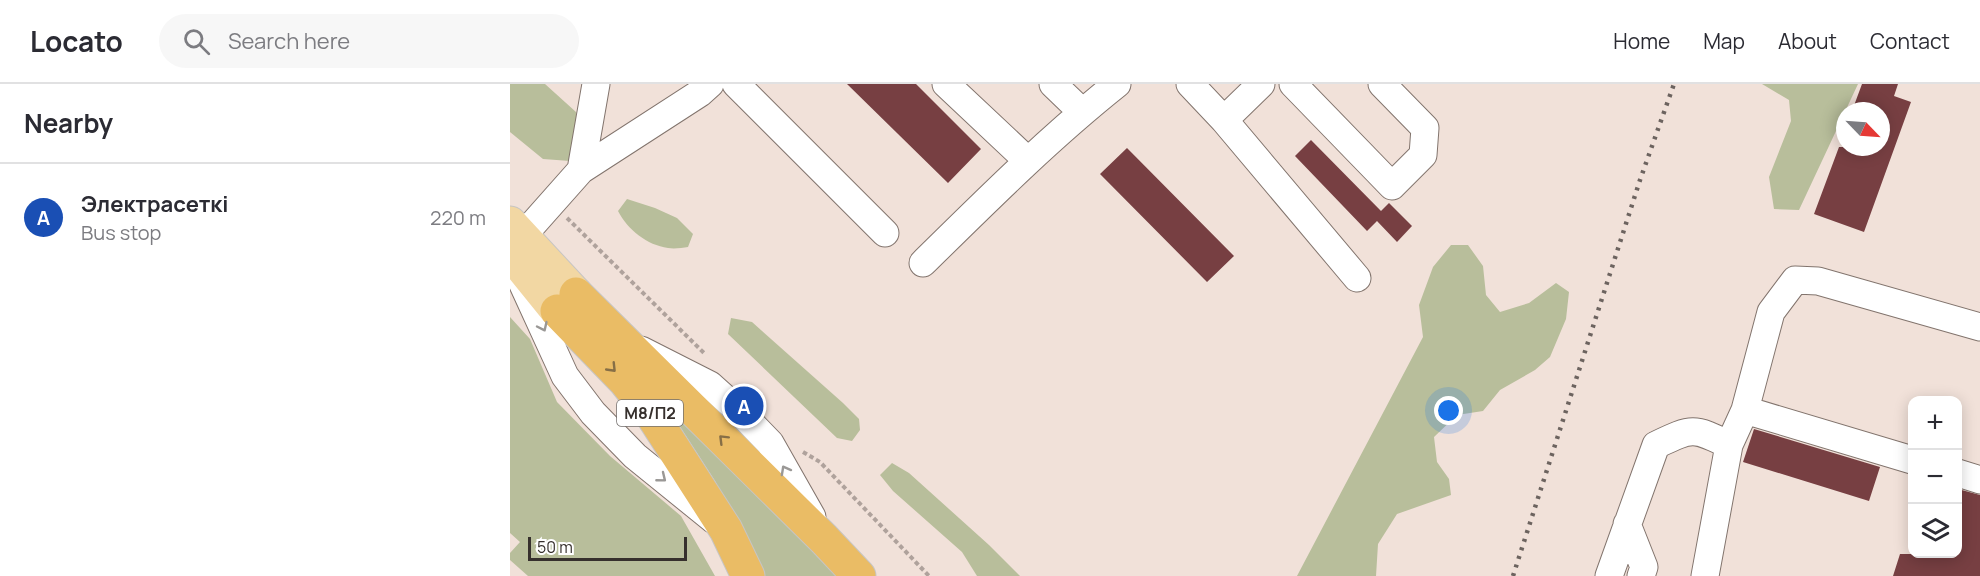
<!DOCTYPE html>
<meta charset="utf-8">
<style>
:root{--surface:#fff;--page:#f7f7f7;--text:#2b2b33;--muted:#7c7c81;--line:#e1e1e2;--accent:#db2777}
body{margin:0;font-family:Manrope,sans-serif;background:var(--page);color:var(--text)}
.controls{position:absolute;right:18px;bottom:18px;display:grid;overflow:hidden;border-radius:12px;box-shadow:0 3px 15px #0003}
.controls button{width:54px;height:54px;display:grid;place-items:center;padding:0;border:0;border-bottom:2px solid var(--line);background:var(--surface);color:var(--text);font:30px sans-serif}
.compass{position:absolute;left:1326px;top:18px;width:54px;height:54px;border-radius:50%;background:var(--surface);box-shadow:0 3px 15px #0003;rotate:115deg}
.scale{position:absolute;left:18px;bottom:15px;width:159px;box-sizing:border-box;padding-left:6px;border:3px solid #36302d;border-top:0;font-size:16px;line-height:21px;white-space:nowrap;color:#36302d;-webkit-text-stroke:4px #fff;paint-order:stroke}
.you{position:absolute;left:939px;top:327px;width:21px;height:21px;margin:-15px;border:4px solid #fff;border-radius:50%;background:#1a73e8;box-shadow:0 0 0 9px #1a73e833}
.badge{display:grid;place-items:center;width:39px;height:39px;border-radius:50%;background:var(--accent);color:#fff;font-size:20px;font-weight:700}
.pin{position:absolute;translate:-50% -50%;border:3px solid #fff;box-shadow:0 2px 6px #0006}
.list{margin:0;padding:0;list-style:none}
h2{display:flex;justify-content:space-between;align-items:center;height:78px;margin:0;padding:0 24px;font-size:26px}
h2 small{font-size:20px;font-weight:400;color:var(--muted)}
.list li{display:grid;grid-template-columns:39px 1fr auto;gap:18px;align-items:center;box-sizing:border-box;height:108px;padding:0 24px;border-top:2px solid var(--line)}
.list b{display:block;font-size:22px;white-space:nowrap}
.list p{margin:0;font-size:20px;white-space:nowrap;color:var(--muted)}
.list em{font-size:20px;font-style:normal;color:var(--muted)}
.icon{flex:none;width:33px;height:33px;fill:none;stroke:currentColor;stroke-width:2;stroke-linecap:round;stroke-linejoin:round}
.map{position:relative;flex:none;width:1470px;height:492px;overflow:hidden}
header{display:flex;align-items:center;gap:36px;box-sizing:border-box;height:84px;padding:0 30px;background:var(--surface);border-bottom:2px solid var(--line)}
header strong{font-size:28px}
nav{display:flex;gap:33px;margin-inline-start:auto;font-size:21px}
.search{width:420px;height:54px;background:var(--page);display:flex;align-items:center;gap:15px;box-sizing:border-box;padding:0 21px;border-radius:33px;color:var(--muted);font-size:22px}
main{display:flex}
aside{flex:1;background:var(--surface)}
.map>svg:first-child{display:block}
.green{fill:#b8be9b}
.building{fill:#773f42}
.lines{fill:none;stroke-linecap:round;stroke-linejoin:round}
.minor-casing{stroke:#82746d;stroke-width:29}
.major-casing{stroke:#c7c5c4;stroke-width:35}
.highway-casing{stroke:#c7c5c4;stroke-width:35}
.path{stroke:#afa29c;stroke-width:4;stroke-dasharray:4.5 3;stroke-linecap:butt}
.minor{stroke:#fff;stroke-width:27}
.major{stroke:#f2d7a3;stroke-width:33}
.highway{stroke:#eabc65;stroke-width:33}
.rail{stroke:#6c635f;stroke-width:4.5;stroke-dasharray:3 6;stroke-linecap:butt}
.oneway{stroke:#9a9896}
.oneway2{stroke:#876f46}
.labels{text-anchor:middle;stroke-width:6;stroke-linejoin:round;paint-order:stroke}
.shield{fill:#fff;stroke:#726e6c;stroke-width:1.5}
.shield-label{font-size:16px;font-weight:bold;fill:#36302d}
</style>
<header>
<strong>Locato</strong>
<div class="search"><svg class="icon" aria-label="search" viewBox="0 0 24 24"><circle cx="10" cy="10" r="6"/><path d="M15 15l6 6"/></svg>Search here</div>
<nav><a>Home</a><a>Map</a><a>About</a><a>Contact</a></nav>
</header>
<main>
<aside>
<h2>Nearby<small></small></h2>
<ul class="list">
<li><span class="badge" style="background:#1a4fb4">A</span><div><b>Электрасеткі</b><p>Bus stop</p></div><em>220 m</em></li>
</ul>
</aside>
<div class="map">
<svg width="1470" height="492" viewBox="0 0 1470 492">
<rect width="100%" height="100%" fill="#f1e1d9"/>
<path class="green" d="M0 0H35L66 28 72 58 60 77 33 75 0 48Z
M1252 0H1348L1289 126 1264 125 1259 93 1281 37 1279 16Z
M117 115 145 124 167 134 183 150 178 163C172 164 164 165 158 164 137 161 118 146 108 127Z
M941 161H958L973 182 976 211 990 228 1019 219 1046 199 1059 208 1056 235 1040 273 1025 286 990 306 973 327 947 331 924 353 927 378 939 395 941 411 887 430 868 460 866 492H787L913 253 909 221 923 183Z
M0 233 20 255 47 318 100 372 171 432 205 492H18L0 476V469L10 458 0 449Z
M221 234 242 238 333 319 349 335 350 346 342 357 327 354 218 250Z
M154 318 328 492H254L205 397Z
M382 379 399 389 479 461 510 492H467L452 468 383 407 370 391Z"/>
<path class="building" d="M337 0H406L471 65 438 99Z
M1352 0H1388L1384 12 1401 18 1354 148 1304 130 1329 63H1371V27H1342Z
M801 56 871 127 879 119 902 142 887 158 867 137 857 147 785 72Z
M617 64 724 172 697 198 590 90Z
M1244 345 1370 383 1359 417 1233 378Z
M1448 405 1470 411V492H1383L1390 470H1448Z"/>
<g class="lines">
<defs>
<path id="minor" d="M226 0 375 149
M436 0 518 77
M543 0 572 28
M680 0 714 36 847 194
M783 0 882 102 913 71 915 44 872 0
M714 36 751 0
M71 86 86 0
M0 166 71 86 190 9 200 0
M413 179C476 117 538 55 607 0
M10 194 55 292 83 329 125 372 204 436
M131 266 200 301 230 328 260 359 302 433
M1235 326 1261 228 1285 196 1308 197 1470 243
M1448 389 1470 396
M1117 440 1134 483 1131 492
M1099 492 1146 361C1182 344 1183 343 1219 361
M1195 492 1219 361 1235 326 1402 376"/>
<path id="major" d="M0 139 66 210
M0 169 47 227"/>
<path id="highway" d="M66 210 314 455 349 492
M47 227 115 297 142 331 216 446 238 492"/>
</defs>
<use href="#minor" class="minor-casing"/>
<use href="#major" class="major-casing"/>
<use href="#highway" class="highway-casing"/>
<path class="path" d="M57 134 195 270
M293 368 310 378 419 492"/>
<use href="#minor" class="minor"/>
<use href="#major" class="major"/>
<use href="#highway" class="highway"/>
<path class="rail" d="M1003 492 1130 96 1164 0"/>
</g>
<defs><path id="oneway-chevron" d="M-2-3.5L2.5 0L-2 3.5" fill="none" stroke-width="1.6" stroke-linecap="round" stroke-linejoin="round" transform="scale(1.5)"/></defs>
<g class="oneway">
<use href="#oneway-chevron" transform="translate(33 243) rotate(65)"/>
<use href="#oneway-chevron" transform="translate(275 386) rotate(-119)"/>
<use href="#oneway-chevron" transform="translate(152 394) rotate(39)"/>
</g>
<g class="oneway2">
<use href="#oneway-chevron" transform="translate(102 284) rotate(46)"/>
<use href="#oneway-chevron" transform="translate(213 355) rotate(-135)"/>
</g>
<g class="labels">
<rect class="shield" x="107" y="316" width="66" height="26" rx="4.5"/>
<g class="shield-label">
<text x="140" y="335">М8/П2</text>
</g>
</g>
</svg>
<div class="controls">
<button>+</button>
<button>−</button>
<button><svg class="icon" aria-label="layers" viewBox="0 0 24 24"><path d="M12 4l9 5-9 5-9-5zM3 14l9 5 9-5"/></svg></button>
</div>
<svg class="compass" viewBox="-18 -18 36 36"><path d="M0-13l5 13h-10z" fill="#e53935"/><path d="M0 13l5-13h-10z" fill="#7c7c81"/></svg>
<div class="scale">50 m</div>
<div class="you"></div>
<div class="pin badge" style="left:234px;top:322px;background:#1a4fb4">A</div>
</div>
</main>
